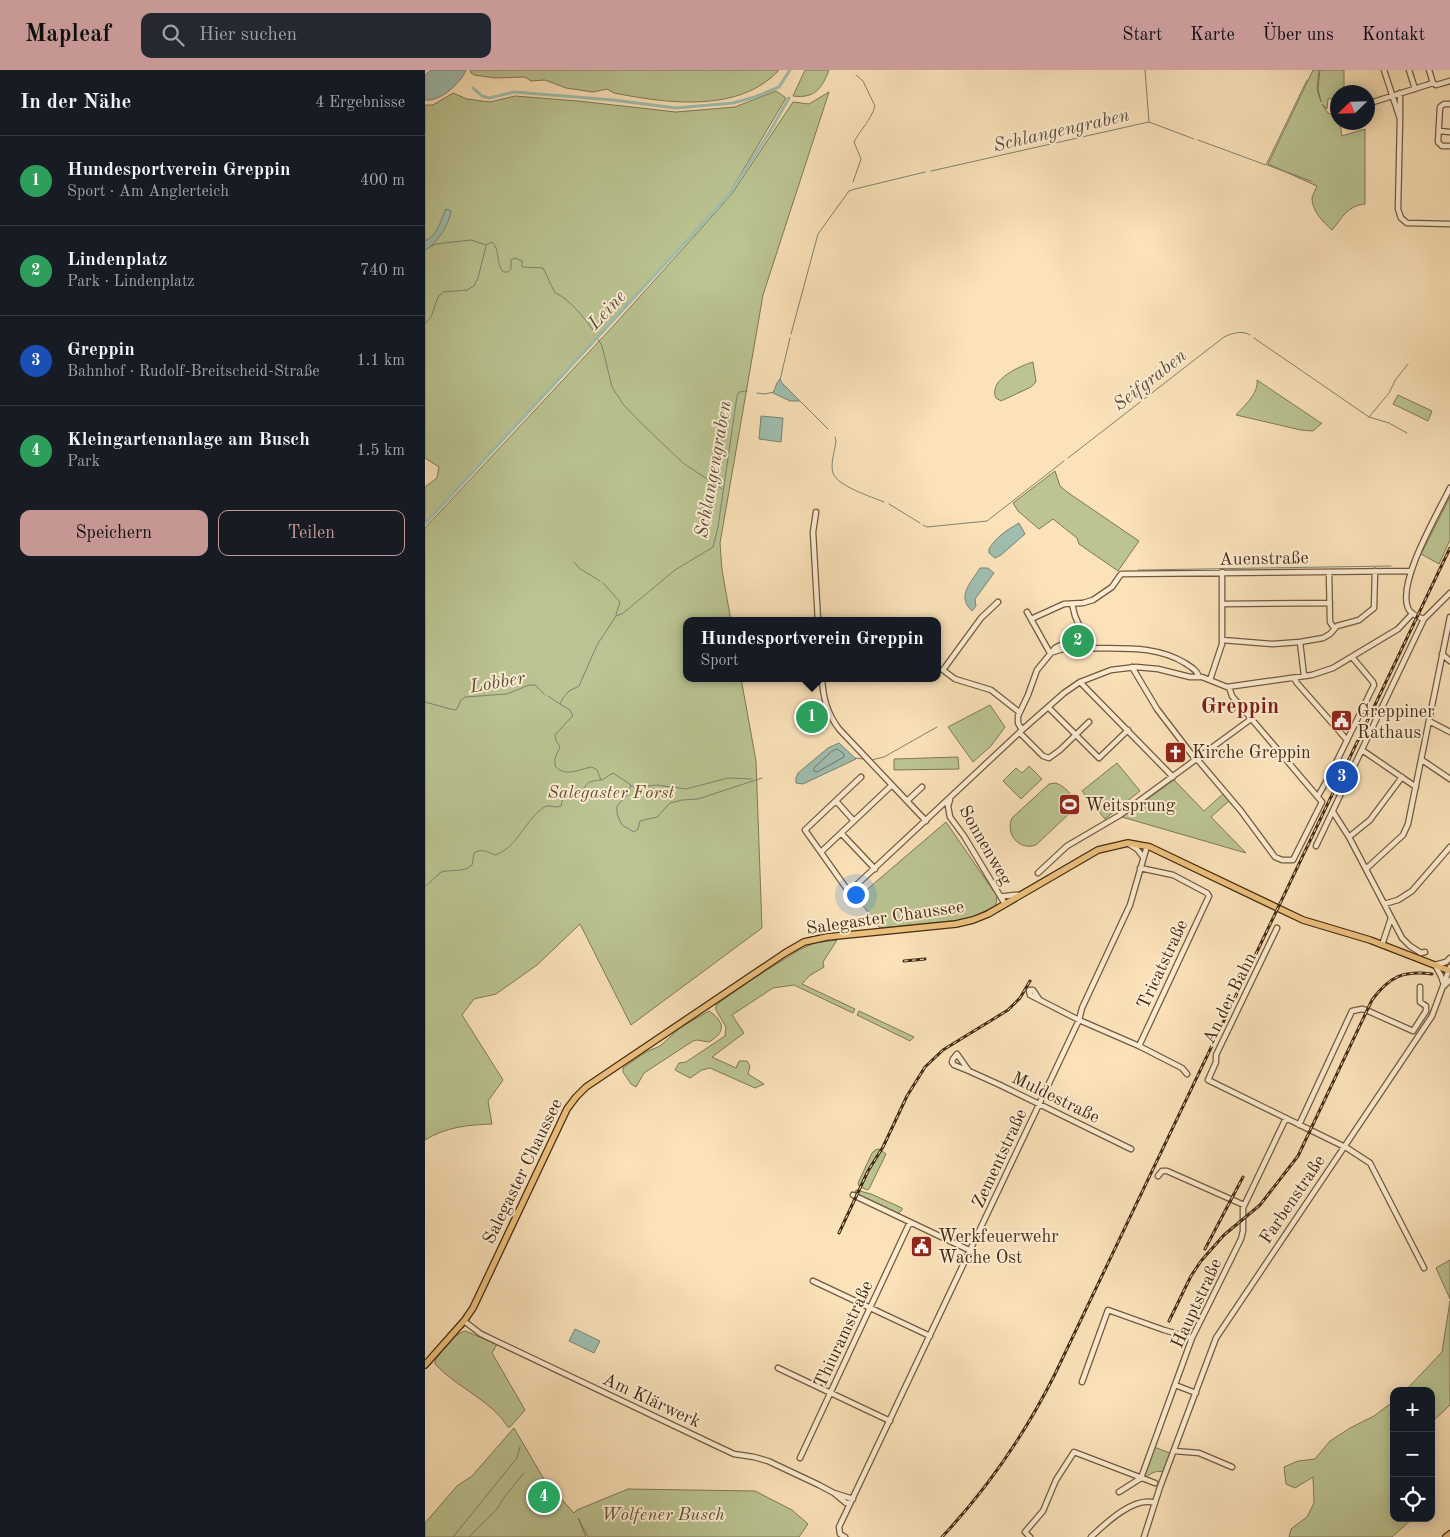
<!DOCTYPE html>
<html lang="de">
<meta charset="utf-8">
<style>
:root{--surface:#171b24;--page:#242831;--text:#f1f3f6;--muted:#9ea1a6;--line:#363941;--accent:#c59692}
body{margin:0;font-family:"Old Standard TT",serif;background:var(--page);color:var(--text)}
.controls{position:absolute;right:15px;bottom:15px;display:grid;overflow:hidden;border-radius:10px;box-shadow:0 2px 12px #0003}
.controls button{width:45px;height:45px;display:grid;place-items:center;padding:0;border:0;border-bottom:1px solid var(--line);background:var(--surface);color:var(--text);font:25px sans-serif}
.compass{position:absolute;left:905px;top:15px;width:45px;height:45px;border-radius:50%;background:var(--surface);box-shadow:0 2px 12px #0003;rotate:247deg}
.you{position:absolute;left:430px;top:824px;width:18px;height:18px;margin:-12px;border:4px solid #fff;border-radius:50%;background:#1a73e8;box-shadow:0 0 0 8px #1a73e833}
.badge{display:grid;place-items:center;width:32px;height:32px;border-radius:50%;background:var(--accent);color:#fff;font-size:16px;font-weight:700}
.pin{position:absolute;translate:-50% -50%;border:2px solid #fff;box-shadow:0 1px 5px #0006}
.popup{position:absolute;left:258px;top:547px;width:258px;height:65px;box-sizing:border-box;display:grid;place-content:center;border-radius:10px;background:var(--surface);filter:drop-shadow(0 1px 4px #0005);font-size:16px;white-space:nowrap;color:var(--muted)}
.popup b{font-size:19px;color:var(--text)}
.popup::after{content:'';position:absolute;left:50%;top:100%;margin-left:-10px;border:10px solid transparent;border-top-color:var(--surface)}
.list{margin:0;padding:0;list-style:none}
h2{display:flex;justify-content:space-between;align-items:center;height:65px;margin:0;padding:0 20px;font-size:21px}
h2 small{font-size:16px;font-weight:400;color:var(--muted)}
.list li{display:grid;grid-template-columns:32px 1fr auto;gap:15px;align-items:center;box-sizing:border-box;height:90px;padding:0 20px;border-top:1px solid var(--line)}
.list b{display:block;font-size:19px;white-space:nowrap}
.list p{margin:0;font-size:16px;white-space:nowrap;color:var(--muted)}
.list em{font-size:16px;font-style:normal;color:var(--muted)}
.actions{display:flex;gap:10px;padding:15px 20px}
.actions a{flex:1;padding:11px 0;border:1px solid var(--accent);border-radius:10px;text-align:center;font-size:18px;color:var(--accent)}
.actions .main{background:var(--accent);color:#111}
.icon{flex:none;width:28px;height:28px;fill:none;stroke:currentColor;stroke-width:2;stroke-linecap:round;stroke-linejoin:round}
.map{position:relative;flex:none;width:1025px;height:1467px;overflow:hidden}
header{display:flex;align-items:center;gap:30px;box-sizing:border-box;height:70px;padding:0 25px;background:var(--accent);color:#111}
header strong{font-size:24px}
nav{display:flex;gap:28px;margin-inline-start:auto;font-size:18px}
.search{width:350px;height:45px;background:var(--page);display:flex;align-items:center;gap:12px;box-sizing:border-box;padding:0 18px;border-radius:10px;color:var(--muted);font-size:19px}
main{display:flex}
aside{flex:1;background:var(--surface)}
.map>svg:first-child{display:block}
.green{fill:#bbc492;stroke:#807853}
.water{fill:#9fbeb0;stroke:#7b8372}
.lines{fill:none;stroke-linecap:round;stroke-linejoin:round}
.shore{stroke:#727462;stroke-width:1}
.stream{stroke:#7b8372;stroke-width:1}
.canal{stroke:#9fbeb0;stroke-width:3}
.minor-casing{stroke:#72593d;stroke-width:7}
.major-casing{stroke:#442b14;stroke-width:8}
.minor{stroke:#fcecd2;stroke-width:4.5}
.major{stroke:#eec17c;stroke-width:5.5}
.rail-casing{stroke:#442b14;stroke-width:3}
.rail{stroke:#fcecd2;stroke-width:1;stroke-dasharray:4;stroke-linecap:butt}
.labels{text-anchor:middle;stroke-width:4;stroke-linejoin:round;paint-order:stroke}
.street-label{font-size:18px;fill:#442b14;stroke:#fcecd2}
.poi-label{font-size:18px;fill:#442b14;stroke:#fcecd2;text-anchor:start}
.park-label{font-size:18px;font-style:italic;fill:#625134;stroke:#fcecd2}
.water-label{font-size:19px;font-style:italic;fill:#5b503b;stroke:#fcecd2}
.district-label{font-size:22px;font-weight:bold;fill:#7a1f14;stroke:#fcecd2}
</style>
<header>
<strong>Mapleaf</strong>
<div class="search"><svg class="icon" aria-label="search" viewBox="0 0 24 24"><circle cx="10" cy="10" r="6"/><path d="M15 15l6 6"/></svg>Hier suchen</div>
<nav><a>Start</a><a>Karte</a><a>Über uns</a><a>Kontakt</a></nav>
</header>
<main>
<aside>
<h2>In der Nähe<small>4 Ergebnisse</small></h2>
<ul class="list">
<li><span class="badge" style="background:#2e9e5b">1</span><div><b>Hundesportverein Greppin</b><p>Sport · Am Anglerteich</p></div><em>400 m</em></li>
<li><span class="badge" style="background:#2e9e5b">2</span><div><b>Lindenplatz</b><p>Park · Lindenplatz</p></div><em>740 m</em></li>
<li><span class="badge" style="background:#1a4fb4">3</span><div><b>Greppin</b><p>Bahnhof · Rudolf-Breitscheid-Straße</p></div><em>1.1 km</em></li>
<li><span class="badge" style="background:#2e9e5b">4</span><div><b>Kleingartenanlage am Busch</b><p>Park</p></div><em>1.5 km</em></li>
</ul>
<div class="actions"><a class="main">Speichern</a><a>Teilen</a></div>
</aside>
<div class="map">
<svg width="1025" height="1467" viewBox="0 0 1025 1467">
<rect width="100%" height="100%" fill="#fbe2b9"/>
<filter id="stains"><feTurbulence type="fractalNoise" baseFrequency=".004" numOctaves="4"/><feColorMatrix values="0 0 0 0 .2 0 0 0 0 .09 0 0 0 0 .02 0 0 0 .5 -.17"/></filter>
<radialGradient id="worn" r=".72"><stop offset=".6" stop-color="#630" stop-opacity="0"/><stop offset="1" stop-color="#630" stop-opacity=".3"/></radialGradient>
<path class="green" d="M46 0H354C314 44 240 33 189 23L182 19 168 22 141 18 120 10 106 11 100 7 70 8 49 5 45 2Z
M380 0H404C397 18 390 29 368 26Z
M888 0H894L892 19 896 32 893 19 895 0H919V22H912V28L903 29 902 39 897 34 903 43 912 47V52L915 53 917 66 940 59V134C922 136 918 147 907 160 898 152 887 141 887 128 888 124 891 119 892 116L843 94Z
M351 21 361 28 304 124 0 454V417L12 408 14 397 0 388V35H8L28 23 42 29 65 32 90 26 153 31 251 42 310 37Z
M404 22 338 225 295 473 297 500 306 551H262V608H316L331 691 337 858 206 955 155 854 112 895 71 924 49 929 37 945 78 1010 63 1031 67 1054C42 1055 21 1057 0 1070V458L191 253 306 125 368 32 384 34Z
M608 292 611 312 606 317 576 331 571 328C570 326 569 323 570 320 571 307 597 295 608 292Z
M832 310 896 353H897L888 361 876 360 811 345C819 336 834 323 832 310Z
M973 325 1007 341 1003 351 968 334Z
M630 401 635 416 642 422 714 471 693 501 654 474 652 468 628 449 614 459 593 441 588 433Z
M1025 427V470L1014 494 996 484Z
M565 635 580 657 566 676 548 692 523 657Z
M533 687 534 699 469 700V689Z
M692 693 715 721 680 749 657 721Z
M604 696 617 709 596 729 578 711 591 698 597 703Z
M749 710 779 741 798 724 804 731 786 747 821 783 697 747Z
M631 713C644 719 649 726 648 740L611 775C594 781 580 764 587 748L624 714Z
M521 752 572 826 571 835 545 849 455 858 432 828Z
M412 870 398 892 399 897 384 906 377 914 430 939 428 943 369 915 348 918 307 945 319 963 287 987 311 998 314 991H322L325 996 323 1004 339 1014 330 1018 285 998 277 1000 265 1008 250 1000 254 993 261 992 300 966 301 957 291 940V935L326 910 374 880 389 873Z
M284 941C300 952 301 962 284 972L272 970 268 971 219 1003 211 1017 206 1014 198 1002V998L221 982 235 976 256 957Z
M434 941 489 967 485 971 432 945Z
M454 1079 461 1084 444 1119 442 1120 434 1116 433 1113 447 1083 450 1080Z
M431 1120 446 1124 477 1138V1140L473 1144 430 1123Z
M1025 1190V1229L1011 1198Z
M1025 1231V1335L1006 1353V1321H980L1017 1282Z
M40 1261 72 1274 67 1283 100 1340 85 1357H83C66 1330 31 1317 10 1294V1290C18 1280 28 1264 40 1261Z
M969 1331V1448H988L967 1467H864L866 1459 882 1447 889 1433 888 1407 870 1418 861 1414 859 1397 873 1391 890 1389 905 1371 925 1358 949 1346Z
M89 1358 120 1411 149 1443 152 1440 203 1419 330 1421 367 1440 383 1454 374 1467H163L153 1448 161 1467H0V1453L32 1416 47 1406Z
M729 1377 745 1383 738 1402C733 1400 725 1403 722 1407L720 1406V1402Z"/>
<path class="water" d="M6 0H41C36 13 15 32 0 30V5Z
M21 139 26 141C25 153 11 175 0 180V171C14 165 15 150 21 139Z
M355 309 357 313 375 331H365L348 323 352 313Z
M336 346 358 348 356 372 334 369Z
M594 453 600 464 576 485 570 488 564 483V479C571 467 582 460 594 453Z
M555 498H563L569 503 550 529 551 536 547 541C531 526 546 513 555 498Z
M414 673 431 689 378 714 371 713V708L373 703 403 678Z
M150 1259 175 1271 169 1283 144 1271Z"/>
<g class="lines">
<path class="shore" d="M412 679 419 684V687L392 702 389 701V698L406 682Z"/>
<path class="stream" d="M720 0 724 52
M773 70 841 95 882 10
M842 95 886 111
M506 101 719 53 724 52 769 69
M428 112 436 89 429 72C437 57 445 52 450 36L438 11 431 5
M5 177 11 174 46 170 61 175 67 172C76 181 70 192 78 202H83L86 199V190L90 188 97 191V197L118 198 130 223C144 228 159 248 168 260
M0 254 6 247 13 227 18 222 42 220 49 216 53 208 61 176
M366 264 393 164 424 121 430 119 500 102
M829 268 944 347 964 323 971 309 983 294
M173 269 177 276 187 317 198 334 213 350 258 393 297 419
M355 310 365 268
M332 323 340 324 349 322
M375 331 403 359
M944 347 964 353 982 363
M410 367 411 371C410 380 405 394 408 403 412 416 447 427 459 432
M643 388 799 267C807 263 818 260 825 265
M464 434 495 453
M498 455 502 457 562 451 639 391
M149 492 154 498 175 511
M713 500 966 496
M178 513 195 532 191 545
M123 626 135 634
M0 632 29 640 32 639 36 630 40 627 82 624 104 615H110L120 625
M430 688 439 689
M446 690 459 687 512 657
M177 710 188 703 206 715 201 726 192 736V744L197 755 209 762 213 759 215 751 232 747 245 733 257 730 273 729 337 708
M206 716 214 717 232 715 261 719 303 708 327 709
M0 817 16 802C28 799 38 803 47 795L49 783C57 778 63 782 70 785 92 778 100 750 118 738 124 733 129 739 136 736L138 728 141 724C145 724 150 725 153 723 164 720 155 711 176 710L172 700 167 697C153 699 141 708 130 696V688L135 677 131 671 130 665C136 659 141 652 148 646L145 640 135 634 138 628 144 621 154 616 172 575 191 546 197 544 250 500 288 477 293 457 312 326 314 322 322 321
M28 1467 92 1388 95 1377
M44 1467 72 1439 80 1426 99 1403"/>
<path class="canal" d="M48 18 57 26 64 28 89 22 188 30 251 38 308 33 330 27 354 17 365 0
M0 454 304 125 344 63 364 28"/>
<defs>
<path id="minor" d="M959 0 975 49 973 139 976 148 982 153 1025 154
M984 0 990 19
M1004 0 1008 13
M942 34 1008 13 1011 15 1025 11
M1025 34H1019L1015 37 1013 72 1017 76H1025
M975 48V23
M1014 61 1025 62
M391 442 388 462 393 551
M904 502 905 552 909 558
M573 532 556 548 518 600 530 609 566 620 594 642
M647 534 650 546 658 564
M797 534 905 533
M602 542 625 583
M606 549 639 534 658 533 668 530 687 517 696 504 986 501
M999 549C993 547 985 544 983 538 972 512 1013 443 1025 418
M797 570 848 574 875 572 898 568 905 564 912 556 934 550 949 538 950 501
M875 572 879 606
M664 578C698 579 730 575 760 593 766 597 772 600 774 607
M1017 584 1025 591
M707 597 732 639 771 690
M397 608C398 628 402 643 414 659L501 751
M869 608 872 613 922 670
M785 610 797 574V502
M655 612 748 707
M623 637 674 688 703 660
M1004 651 1025 662
M597 660 593 653V646L603 625 612 600 630 578 658 564 664 578 638 579 625 583
M595 663 618 686 624 688 635 680 664 652
M937 680 991 717
M772 689 816 741 850 787 857 790H868L897 732 807 626 804 617
M997 690 1025 709
M436 707 380 760 424 822 597 660 639 623 655 612 686 600 711 597 733 599 765 607H777L802 617 887 605 908 598 973 559 987 544
M893 726 905 705 949 615 948 612 927 587
M525 730 523 736 525 747 539 766 580 834
M411 731 429 751
M482 731 497 717
M908 742 924 767 977 868 985 876 996 883 1000 882
M416 763 450 799
M924 767 945 750 977 707
M704 774 712 779 718 787
M891 776 999 549 1025 523
M396 782 467 715
M941 799 978 765 983 754 1025 547
M613 803 642 776 695 745 826 649
M575 826C582 827 588 824 594 825
M959 834 973 830 987 821 1025 777
M852 858 791 985V992L783 1010 922 1078 945 1093 999 1198
M957 875 966 848
M1018 912 1016 906 1010 895 1021 892 1025 888
M1019 916 1025 910
M614 929 608 920H604L605 925 654 950 714 976 757 998 762 1004
M714 976 784 826 782 823 748 805 715 798
M544 1001 529 995 527 992 528 989 532 984 544 1001 575 1015 706 1079
M874 1055 927 941 937 939 941 940 988 961 1001 941V936L995 932V917
M733 1106 737 1101H742L819 1135
M428 1125 546 1181
M388 1211 505 1266
M39 1251 56 1264 294 1377 309 1384 329 1387 343 1391 394 1415 409 1423 421 1433H424
M353 1298 465 1351
M657 1312 683 1240 739 1260 767 1268
M750 1315 771 1323
M749 1381 774 1383 807 1397
M375 1388 485 1152
M694 1422 716 1408 767 1268 816 1169 818 1161V1138L861 1048
M409 1423 428 1429
M420 1467 415 1464 414 1457 654 950 657 938 705 835 722 776
M605 1467 600 1462 618 1441 631 1410 649 1382 730 1413
M666 1467C681 1453 709 1426 730 1433
M719 1467 735 1417 791 1268 1007 946 1025 897"/>
<path id="major" d="M0 1295 39 1251 48 1238 142 1039 151 1027 161 1017 360 883 379 872 402 867 531 854 548 850 563 844 673 780 703 773 725 777 878 850 945 870 1025 901
M1021 1467 1025 1464"/>
</defs>
<use href="#minor" class="minor-casing"/>
<use href="#major" class="major-casing"/>
<use href="#minor" class="minor"/>
<use href="#major" class="major"/>
<defs>
<path id="rail" d="M479 891 500 889
M414 1163 443 1101 458 1077 482 1026 500 997 518 980 583 940 595 928 605 911
M780 1179 818 1107
M744 1251 766 1206 776 1191 799 1165 835 1135 873 1086 947 930C964 907 978 900 1007 904
M517 1467C563 1418 600 1364 630 1304L1025 478"/>
</defs>
<use href="#rail" class="rail-casing"/>
<use href="#rail" class="rail"/>
</g>
<defs>
<symbol id="civic-square" viewBox="-11 -11 22 22"><rect x="-9" y="-9" width="18" height="18" rx="4" fill="#8f2418" stroke="#fcecd2"/><path d="M-.6-6.5H3V-4.5H.6V-3L4-1V1h2V6H-6V1h2V-1L-.6-3ZM-1.2 2.5V6h2.4V2.5Z" fill="#fff"/></symbol>
<symbol id="church-square" viewBox="-11 -11 22 22"><rect x="-9" y="-9" width="18" height="18" rx="4" fill="#8f2418" stroke="#fcecd2"/><path d="M-1.2-6h2.4v3.5h3.3v2.4h-3.3V6h-2.4V-.1h-3.3v-2.4h3.3Z" fill="#fff"/></symbol>
<symbol id="stadium-square" viewBox="-11 -11 22 22"><rect x="-9" y="-9" width="18" height="18" rx="4" fill="#8f2418" stroke="#fcecd2"/><path d="M0-5a6.5 5 0 1 0 0 10a6.5 5 0 1 0 0-10ZM-3.5-1.8h7v3.6h-7Z" fill="#fff"/></symbol>
</defs>
<g fill-rule="evenodd">
<use href="#civic-square" x="904" y="638" width="25" height="25"/>
<use href="#church-square" x="738" y="670" width="25" height="25"/>
<use href="#stadium-square" x="632" y="722" width="25" height="25"/>
<use href="#civic-square" x="484" y="1164" width="25" height="25"/>
</g>
<g class="labels">
<g class="street-label">
<text transform="translate(839 488) rotate(-1)" y="6">Auenstraße</text>
<text transform="translate(561 775) rotate(60)" y="6">Sonnenweg</text>
<text transform="translate(460 847) rotate(-8)" y="6">Salegaster Chaussee</text>
<text transform="translate(737 894) rotate(-65)" y="6">Tricatstraße</text>
<text transform="translate(804 928) rotate(-64)" y="6">An der Bahn</text>
<text transform="translate(631 1027) rotate(26)" y="6">Muldestraße</text>
<text transform="translate(574 1088) rotate(-65)" y="6">Zementstraße</text>
<text transform="translate(97 1101) rotate(-64)" y="6">Salegaster Chaussee</text>
<text transform="translate(867 1129) rotate(-56)" y="6">Farbenstraße</text>
<text transform="translate(771 1233) rotate(-65)" y="6">Hauptstraße</text>
<text transform="translate(418 1264) rotate(-65)" y="6">Thiuramstraße</text>
<text transform="translate(227 1330) rotate(25)" y="6">Am Klärwerk</text>
</g>
<g class="poi-label">
<text x="932" y="647">Greppiner<tspan x="932" dy="21">Rathaus</tspan></text>
<text x="767" y="688">Kirche Greppin</text>
<text x="660" y="741">Weitsprung</text>
<text x="513" y="1172">Werkfeuerwehr<tspan x="513" dy="21">Wache Ost</tspan></text>
</g>
<g class="park-label">
<text x="186" y="728">Salegaster Forst</text>
<text x="238" y="1450">Wolfener Busch</text>
</g>
<g class="water-label">
<text transform="translate(636 59) rotate(-13)" y="7">Schlangengraben</text>
<text transform="translate(181 239) rotate(-47)" y="7">Leine</text>
<text transform="translate(724 309) rotate(-38)" y="7">Seifgraben</text>
<text transform="translate(287 399) rotate(-80)" y="7">Schlangengraben</text>
<text transform="translate(72 611) rotate(-10)" y="7">Lobber</text>
</g>
<g class="district-label">
<text x="815" y="643">Greppin</text>
</g>
</g>
<rect width="100%" height="100%" filter="url(#stains)"/>
<rect width="100%" height="100%" fill="url(#worn)"/>
</svg>
<div class="controls">
<button>+</button>
<button>−</button>
<button><svg class="icon" aria-label="locate" viewBox="0 0 24 24"><circle cx="12" cy="12" r="6"/><path d="M12 2v4M12 18v4M2 12h4M18 12h4"/></svg></button>
</div>
<svg class="compass" viewBox="-18 -18 36 36"><path d="M0-13l5 13h-10z" fill="#e53935"/><path d="M0 13l5-13h-10z" fill="#9ea1a6"/></svg>
<div class="you"></div>
<div class="pin badge" style="left:387px;top:647px;background:#2e9e5b">1</div>
<div class="popup"><b>Hundesportverein Greppin</b>Sport</div>
<div class="pin badge" style="left:653px;top:571px;background:#2e9e5b">2</div>
<div class="pin badge" style="left:917px;top:707px;background:#1a4fb4">3</div>
<div class="pin badge" style="left:119px;top:1427px;background:#2e9e5b">4</div>
</div>
</main>
